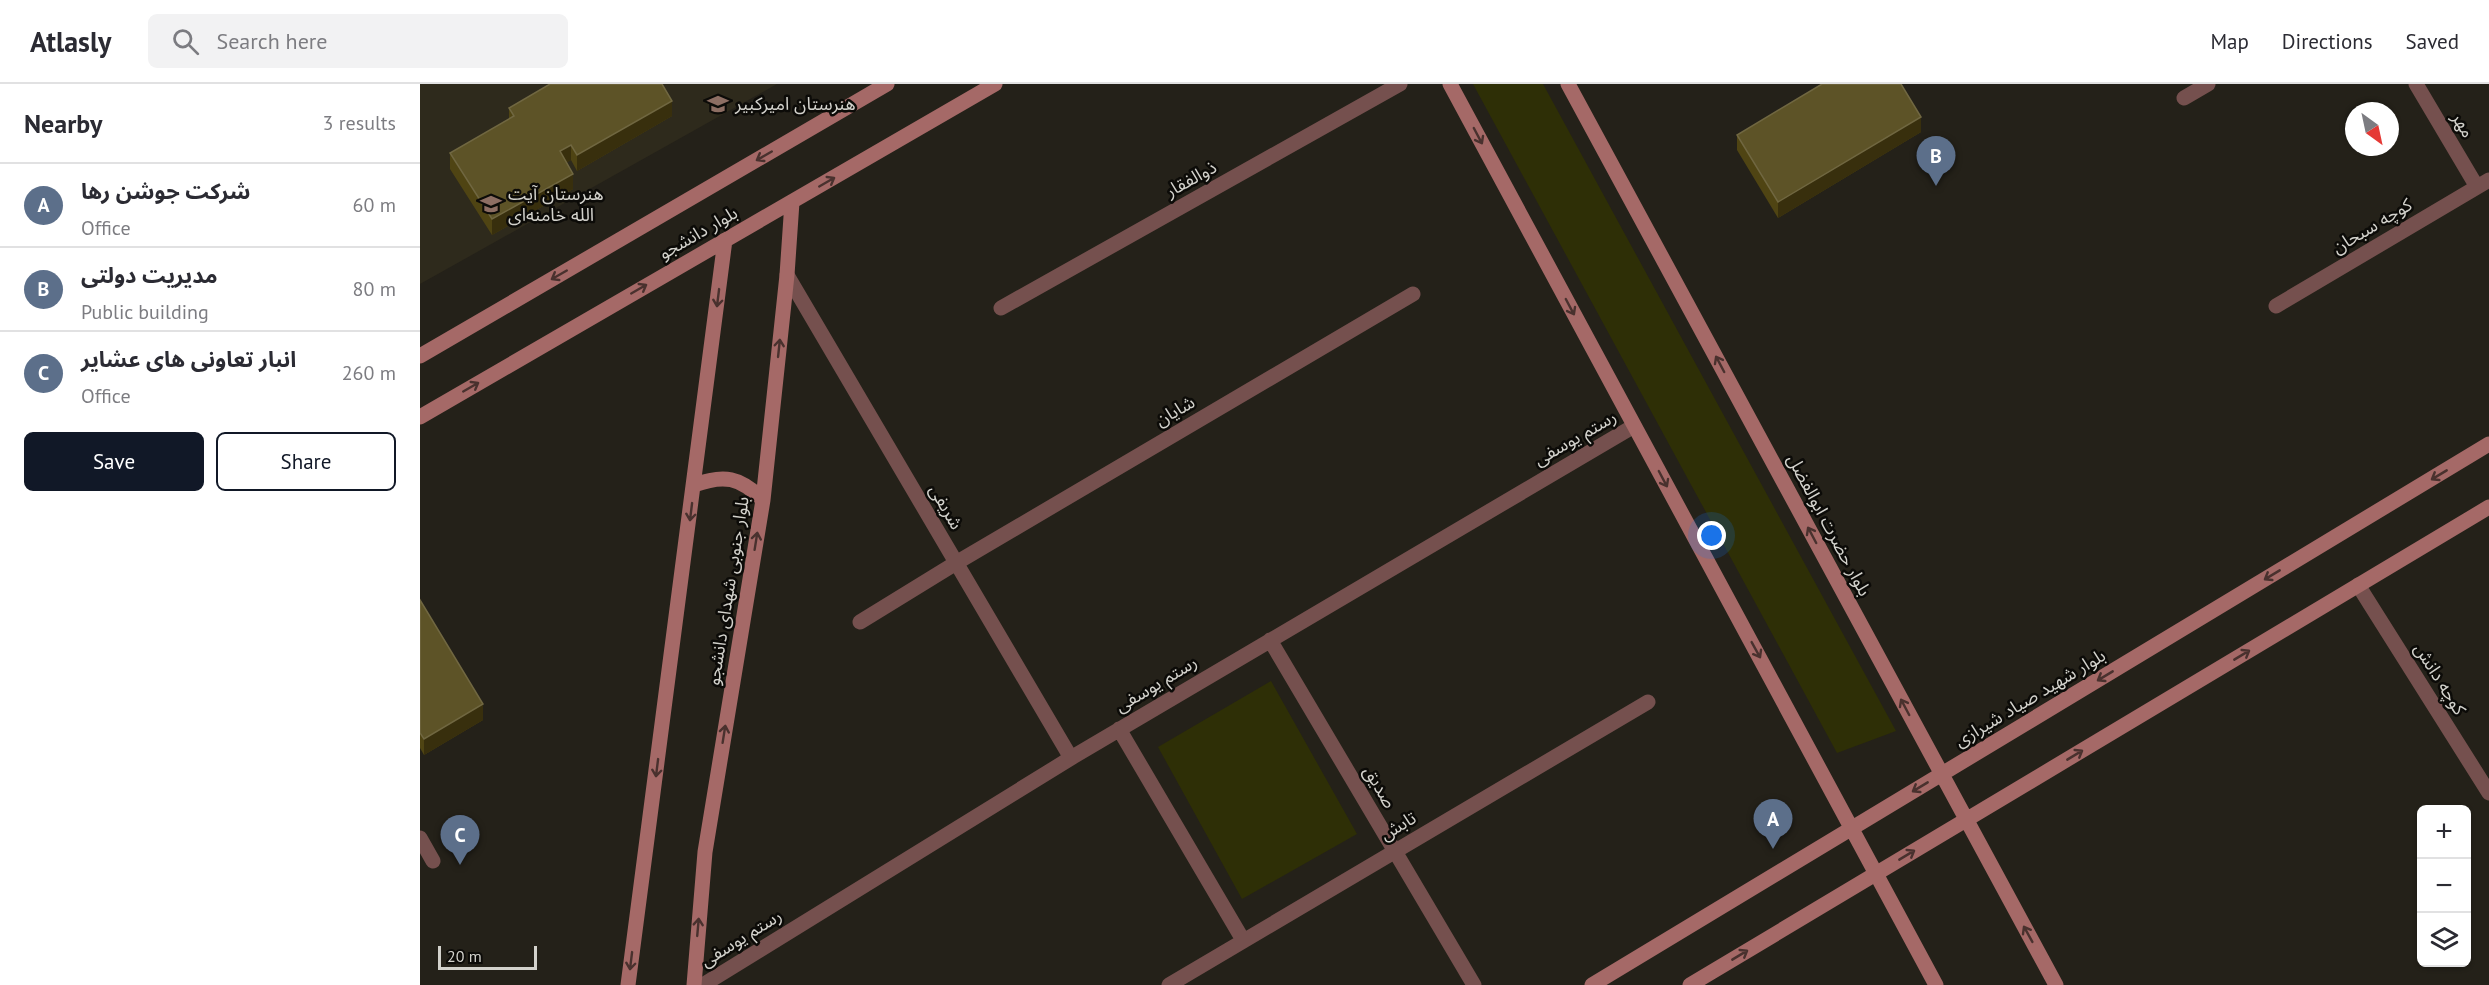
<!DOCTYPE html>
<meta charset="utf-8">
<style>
:root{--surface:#fff;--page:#f2f2f3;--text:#2b2b33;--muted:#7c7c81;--line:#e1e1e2;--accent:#111827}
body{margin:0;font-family:"PT Sans","Noto Sans Arabic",sans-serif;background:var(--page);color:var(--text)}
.controls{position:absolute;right:18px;bottom:18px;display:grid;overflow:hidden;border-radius:9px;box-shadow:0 2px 4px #0004}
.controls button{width:54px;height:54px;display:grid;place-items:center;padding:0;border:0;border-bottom:2px solid var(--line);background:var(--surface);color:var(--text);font:30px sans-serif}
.compass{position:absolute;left:1925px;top:18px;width:54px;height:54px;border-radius:50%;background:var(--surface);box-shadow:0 2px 4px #0004;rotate:147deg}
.scale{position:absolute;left:18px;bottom:15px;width:99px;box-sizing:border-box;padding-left:6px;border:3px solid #d3d2cc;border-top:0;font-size:16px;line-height:21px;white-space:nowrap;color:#d3d2cc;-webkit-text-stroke:4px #0c0b08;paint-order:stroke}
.you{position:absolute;left:1292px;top:452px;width:21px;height:21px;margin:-15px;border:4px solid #fff;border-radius:50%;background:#1a73e8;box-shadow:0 0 0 9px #1a73e833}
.badge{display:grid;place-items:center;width:39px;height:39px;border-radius:50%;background:var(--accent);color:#fff;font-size:20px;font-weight:700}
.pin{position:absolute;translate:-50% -50px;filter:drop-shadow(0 2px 3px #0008)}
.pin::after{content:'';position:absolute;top:32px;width:21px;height:18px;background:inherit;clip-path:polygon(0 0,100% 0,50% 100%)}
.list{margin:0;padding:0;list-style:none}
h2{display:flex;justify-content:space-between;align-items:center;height:78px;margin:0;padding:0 24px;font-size:26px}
h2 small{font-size:20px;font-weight:400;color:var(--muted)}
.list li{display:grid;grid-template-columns:39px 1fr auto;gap:18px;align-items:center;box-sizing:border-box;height:84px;padding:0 24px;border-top:2px solid var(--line)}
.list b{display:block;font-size:22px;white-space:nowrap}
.list p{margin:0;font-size:20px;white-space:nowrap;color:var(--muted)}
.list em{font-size:20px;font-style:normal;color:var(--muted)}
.actions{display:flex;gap:12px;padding:18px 24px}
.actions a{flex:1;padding:14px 0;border:2px solid var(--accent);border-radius:9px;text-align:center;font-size:21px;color:var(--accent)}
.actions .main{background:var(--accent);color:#fff}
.icon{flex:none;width:33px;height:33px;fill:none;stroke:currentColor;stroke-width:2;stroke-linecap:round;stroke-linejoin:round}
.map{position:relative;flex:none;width:2069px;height:901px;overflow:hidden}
header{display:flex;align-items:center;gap:36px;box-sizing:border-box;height:84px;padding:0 30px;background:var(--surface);border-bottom:2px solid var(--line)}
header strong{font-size:28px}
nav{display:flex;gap:33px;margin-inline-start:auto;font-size:21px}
.search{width:420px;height:54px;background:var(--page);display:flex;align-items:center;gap:15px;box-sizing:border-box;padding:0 21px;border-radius:9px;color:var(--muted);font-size:22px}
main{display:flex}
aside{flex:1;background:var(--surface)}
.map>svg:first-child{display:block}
.built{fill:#2e2a1c}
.green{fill:#2e2f06}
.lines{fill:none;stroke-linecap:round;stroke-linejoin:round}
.street{stroke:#75504e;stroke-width:15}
.secondary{stroke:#a56967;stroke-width:15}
.wall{fill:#4f4413}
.shaded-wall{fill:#382f0d}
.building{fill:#5d5327;stroke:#706741;stroke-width:1.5}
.oneway{stroke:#49312e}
.labels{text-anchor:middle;stroke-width:5;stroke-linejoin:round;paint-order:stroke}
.poi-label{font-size:18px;fill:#d3d2cc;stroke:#0c0b08;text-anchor:start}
.street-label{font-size:18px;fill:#d3d2cc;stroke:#0c0b08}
</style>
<header>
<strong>Atlasly</strong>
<div class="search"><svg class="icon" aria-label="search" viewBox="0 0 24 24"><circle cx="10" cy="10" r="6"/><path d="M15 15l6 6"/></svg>Search here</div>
<nav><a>Map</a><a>Directions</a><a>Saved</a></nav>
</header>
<main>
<aside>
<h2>Nearby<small>3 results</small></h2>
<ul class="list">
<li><span class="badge" style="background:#5c6f8a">A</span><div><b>شرکت جوشن رها</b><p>Office</p></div><em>60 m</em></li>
<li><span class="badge" style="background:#5c6f8a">B</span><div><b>مدیریت دولتی</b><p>Public building</p></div><em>80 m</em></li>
<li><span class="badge" style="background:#5c6f8a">C</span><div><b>انبار تعاونی های عشایر</b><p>Office</p></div><em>260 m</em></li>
</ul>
<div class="actions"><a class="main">Save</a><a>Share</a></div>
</aside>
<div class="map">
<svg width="2069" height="901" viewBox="0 0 2069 901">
<rect width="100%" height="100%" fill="#242119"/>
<path class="built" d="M0 0H357L0 200Z"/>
<path class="green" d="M1053 0H1123L1476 647 1417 669Z
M851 597 937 750 822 815 738 663Z"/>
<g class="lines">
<path class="street" d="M1996 0 2057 103
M1764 14 1788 0
M367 191 651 674
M1856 222 2069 96
M581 224 980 0
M1938 501 2069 709
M440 538 536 479 993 210
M850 556 1054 901
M699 645 823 856
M0 754 13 777
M283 901 651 674 1214 342
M749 901 1228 618"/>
<path class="secondary" d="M1030 0 1516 901
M1148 0 1636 901
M0 272 467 0
M0 333 575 0
M274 401C304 390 320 393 343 416
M208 901 305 156
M274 901 285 768 343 416 367 191 372 118
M1172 901 2069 360
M1270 901 2069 423"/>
</g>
<path class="wall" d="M89 24 252 32 157 87 151 76 147 78 153 105 72 151 30 85V69L89 35Z
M1501 48 1358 134 1317 66V51Z
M0 516 63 636 4 671 0 664Z"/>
<path class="shaded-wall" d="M252 17V32L157 87V71Z
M1501 33V48L1358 134V118Z
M151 61V76L140 82V67Z
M153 90V105L72 151V135Z
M63 620V636L4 671V655Z"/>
<path class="building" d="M130 0H242L252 17 157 71 151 61 140 67 153 90 72 135 30 69 94 32 89 24Z
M1402 0H1481L1501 33 1358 118 1317 51Z
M0 516 63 620 4 655 0 649Z"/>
<defs><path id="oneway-shaft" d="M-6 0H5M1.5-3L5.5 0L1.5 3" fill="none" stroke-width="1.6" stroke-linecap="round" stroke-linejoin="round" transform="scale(1.5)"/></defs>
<g class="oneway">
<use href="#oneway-shaft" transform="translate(1058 52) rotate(62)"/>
<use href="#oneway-shaft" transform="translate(344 72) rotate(150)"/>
<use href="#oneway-shaft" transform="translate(407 98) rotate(-30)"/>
<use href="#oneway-shaft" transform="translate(139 191) rotate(150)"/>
<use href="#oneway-shaft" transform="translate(219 205) rotate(-30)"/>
<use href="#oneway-shaft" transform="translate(298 214) rotate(97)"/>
<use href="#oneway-shaft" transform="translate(1150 223) rotate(62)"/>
<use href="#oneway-shaft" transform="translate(359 264) rotate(-84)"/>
<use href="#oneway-shaft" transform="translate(1300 280) rotate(-118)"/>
<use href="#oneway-shaft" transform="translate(51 303) rotate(-30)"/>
<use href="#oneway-shaft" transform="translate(2019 391) rotate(149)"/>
<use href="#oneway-shaft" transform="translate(1243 395) rotate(62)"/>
<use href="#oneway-shaft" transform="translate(271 428) rotate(97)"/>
<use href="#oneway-shaft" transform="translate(1392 451) rotate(-118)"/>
<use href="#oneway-shaft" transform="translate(336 457) rotate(-81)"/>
<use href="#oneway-shaft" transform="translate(1852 491) rotate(149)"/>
<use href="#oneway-shaft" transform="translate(1336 566) rotate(61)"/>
<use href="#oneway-shaft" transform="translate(1822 571) rotate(-31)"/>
<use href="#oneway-shaft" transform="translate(1685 592) rotate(149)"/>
<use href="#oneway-shaft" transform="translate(1485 623) rotate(-118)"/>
<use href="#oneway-shaft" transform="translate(304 650) rotate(-81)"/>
<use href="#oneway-shaft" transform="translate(1655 671) rotate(-31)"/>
<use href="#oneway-shaft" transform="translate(237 684) rotate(97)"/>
<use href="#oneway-shaft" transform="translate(1500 703) rotate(149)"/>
<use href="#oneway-shaft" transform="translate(1487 771) rotate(-31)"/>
<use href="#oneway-shaft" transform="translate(278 843) rotate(-85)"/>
<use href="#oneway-shaft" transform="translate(1608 850) rotate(-119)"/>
<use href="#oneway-shaft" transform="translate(1320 871) rotate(-31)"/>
<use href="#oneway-shaft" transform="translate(211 877) rotate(97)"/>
</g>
<defs>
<symbol id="school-bare" viewBox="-9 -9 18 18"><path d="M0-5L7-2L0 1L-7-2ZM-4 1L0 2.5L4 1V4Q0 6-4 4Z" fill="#8d6e63" stroke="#0c0b08" stroke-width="2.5" paint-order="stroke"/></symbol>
</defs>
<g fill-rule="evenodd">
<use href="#school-bare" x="283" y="5" width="30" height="30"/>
<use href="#school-bare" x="56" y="105" width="30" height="30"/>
</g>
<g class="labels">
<g class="poi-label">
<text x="315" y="26">هنرستان امیرکبیر</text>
<text x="88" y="116">هنرستان آیت<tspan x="88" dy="21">الله خامنه‌ای</tspan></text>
</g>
<g class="street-label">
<text transform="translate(2043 41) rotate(59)" y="6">مهر</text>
<text transform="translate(771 95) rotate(-29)" y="6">ذوالفقار</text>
<text transform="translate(1952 142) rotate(-31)" y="6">کوچه سبحان</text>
<text transform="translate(278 149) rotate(-30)" y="6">بلوار دانشجو</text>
<text transform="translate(755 327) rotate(-30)" y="6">شایان</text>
<text transform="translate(1155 354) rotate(-30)" y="6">رستم یوسفی</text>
<text transform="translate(526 423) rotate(60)" y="6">شریفی</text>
<text transform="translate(1409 441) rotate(62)" y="6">بلوار حضرت ابوالفضل</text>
<text transform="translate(308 507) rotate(-81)" y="6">بلوار جنوبی شهدای دانشجو</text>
<text transform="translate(2020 595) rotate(58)" y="6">کوچه دانش</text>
<text transform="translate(736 600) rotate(-31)" y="6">رستم یوسفی</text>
<text transform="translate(1610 614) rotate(-31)" y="6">بلوار شهید صیاد شیرازی</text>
<text transform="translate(960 703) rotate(60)" y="6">صدیق</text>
<text transform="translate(978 742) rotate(-31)" y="6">تابش</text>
<text transform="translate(321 854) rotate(-32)" y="6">رستم یوسفی</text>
</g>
</g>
</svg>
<div class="controls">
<button>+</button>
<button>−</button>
<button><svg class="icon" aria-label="layers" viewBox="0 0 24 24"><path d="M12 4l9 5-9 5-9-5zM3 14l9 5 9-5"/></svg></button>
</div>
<svg class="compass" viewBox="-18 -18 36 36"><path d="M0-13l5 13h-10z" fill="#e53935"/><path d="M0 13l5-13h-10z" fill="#7c7c81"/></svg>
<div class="scale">20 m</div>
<div class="you"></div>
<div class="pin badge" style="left:1353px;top:765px;background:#5c6f8a">A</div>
<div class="pin badge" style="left:1516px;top:102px;background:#5c6f8a">B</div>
<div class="pin badge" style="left:40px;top:781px;background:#5c6f8a">C</div>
</div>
</main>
